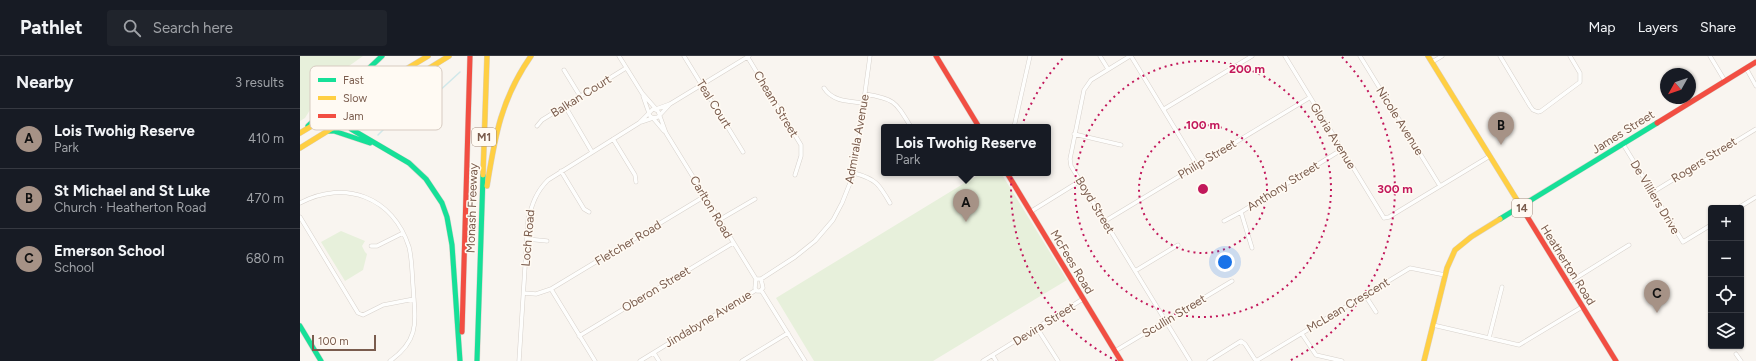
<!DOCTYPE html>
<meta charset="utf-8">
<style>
:root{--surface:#171b24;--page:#20242c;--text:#f1f3f6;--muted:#9ea1a6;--line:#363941;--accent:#a69286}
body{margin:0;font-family:Figtree,sans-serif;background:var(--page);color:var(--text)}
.controls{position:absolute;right:12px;bottom:12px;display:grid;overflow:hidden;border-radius:4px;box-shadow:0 1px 3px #0004}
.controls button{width:36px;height:36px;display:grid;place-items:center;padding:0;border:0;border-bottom:1px solid var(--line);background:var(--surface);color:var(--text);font:20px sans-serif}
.compass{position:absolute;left:1360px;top:12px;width:36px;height:36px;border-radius:50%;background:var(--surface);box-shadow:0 1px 3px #0004;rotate:230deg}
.scale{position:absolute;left:12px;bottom:10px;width:64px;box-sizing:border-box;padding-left:4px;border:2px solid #7a5c4d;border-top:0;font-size:11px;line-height:14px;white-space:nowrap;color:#7a5c4d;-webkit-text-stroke:3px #fffaf3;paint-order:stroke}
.you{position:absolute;left:925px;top:206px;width:14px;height:14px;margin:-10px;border:3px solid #fff;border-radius:50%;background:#1a73e8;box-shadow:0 0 0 6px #1a73e833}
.badge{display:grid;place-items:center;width:26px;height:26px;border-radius:50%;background:var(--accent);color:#111;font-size:13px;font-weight:700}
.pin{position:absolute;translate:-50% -33px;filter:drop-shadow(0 1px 2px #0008)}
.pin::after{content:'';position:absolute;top:21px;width:14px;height:12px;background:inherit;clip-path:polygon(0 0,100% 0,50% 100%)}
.popup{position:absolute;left:581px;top:68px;width:170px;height:52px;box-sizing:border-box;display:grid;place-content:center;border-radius:4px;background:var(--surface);filter:drop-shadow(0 1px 3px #0005);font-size:13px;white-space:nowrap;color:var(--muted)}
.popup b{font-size:15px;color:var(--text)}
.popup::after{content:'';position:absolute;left:50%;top:100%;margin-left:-8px;border:8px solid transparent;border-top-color:var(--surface)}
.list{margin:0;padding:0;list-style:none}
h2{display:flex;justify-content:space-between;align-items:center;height:52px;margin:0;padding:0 16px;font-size:17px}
h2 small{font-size:13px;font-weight:400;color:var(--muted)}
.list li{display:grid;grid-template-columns:26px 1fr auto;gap:12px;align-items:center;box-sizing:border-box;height:60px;padding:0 16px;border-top:1px solid var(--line)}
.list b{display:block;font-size:15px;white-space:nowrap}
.list p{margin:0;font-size:13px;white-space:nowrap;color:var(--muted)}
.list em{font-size:13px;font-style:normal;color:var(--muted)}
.icon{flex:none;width:22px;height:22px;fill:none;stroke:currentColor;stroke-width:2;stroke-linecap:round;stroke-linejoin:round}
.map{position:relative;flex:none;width:1456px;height:305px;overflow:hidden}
header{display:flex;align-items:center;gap:24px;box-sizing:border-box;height:56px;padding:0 20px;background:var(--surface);border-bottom:1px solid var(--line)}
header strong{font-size:19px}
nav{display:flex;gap:22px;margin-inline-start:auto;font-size:14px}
.search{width:280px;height:36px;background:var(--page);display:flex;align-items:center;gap:10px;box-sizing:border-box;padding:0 14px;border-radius:4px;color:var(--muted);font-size:15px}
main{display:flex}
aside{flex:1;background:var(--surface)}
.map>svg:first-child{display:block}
.green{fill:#e7f0db}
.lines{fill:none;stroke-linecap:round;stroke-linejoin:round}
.stream{stroke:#d0e8ea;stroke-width:1.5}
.street-casing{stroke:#d7d1cb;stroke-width:4.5}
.fast-casing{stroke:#d9d2cb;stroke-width:6}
.slow-casing{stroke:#d9d2cb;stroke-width:6}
.jam-casing{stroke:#d9d2cb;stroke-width:6}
.street{stroke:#fefefd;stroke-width:3.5}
.fast{stroke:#16e098;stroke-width:5}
.slow{stroke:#ffcf43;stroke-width:5}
.jam{stroke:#f24e42;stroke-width:5}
.ring{fill:none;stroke:#c2185b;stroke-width:2;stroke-dasharray:2 4}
.labels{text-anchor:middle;stroke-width:3;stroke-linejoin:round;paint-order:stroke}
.shield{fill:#fffaf3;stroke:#a28b7f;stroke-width:1}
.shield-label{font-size:11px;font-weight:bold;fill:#7a5c4d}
.street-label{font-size:12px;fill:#7a5c4d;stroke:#fffaf3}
.key{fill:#fffaf3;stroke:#d7cbc1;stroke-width:1}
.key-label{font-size:11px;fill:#7a5c4d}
.centre{fill:#c2185b;stroke:#fffaf3;stroke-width:2}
.ring-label{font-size:12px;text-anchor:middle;font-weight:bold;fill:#c2185b;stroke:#fffaf3;stroke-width:3;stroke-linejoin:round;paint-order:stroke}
</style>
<header>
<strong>Pathlet</strong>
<div class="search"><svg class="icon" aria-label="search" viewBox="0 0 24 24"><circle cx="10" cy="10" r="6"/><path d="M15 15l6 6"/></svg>Search here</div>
<nav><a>Map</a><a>Layers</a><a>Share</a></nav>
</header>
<main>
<aside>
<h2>Nearby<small>3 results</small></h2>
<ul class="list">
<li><span class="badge">A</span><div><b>Lois Twohig Reserve</b><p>Park</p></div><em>410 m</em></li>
<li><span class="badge">B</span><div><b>St Michael and St Luke</b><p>Church · Heatherton Road</p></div><em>470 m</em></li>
<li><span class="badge">C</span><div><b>Emerson School</b><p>School</p></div><em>680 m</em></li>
</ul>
</aside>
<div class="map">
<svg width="1456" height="305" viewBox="0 0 1456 305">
<rect width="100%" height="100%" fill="#f9f5f0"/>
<path class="green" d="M0 0H63L28 25 5 62 0 65Z
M681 117H701L767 224 633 305H514L476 242Z
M41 175 65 185 62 190 65 196 67 198 63 214 45 225 21 186Z"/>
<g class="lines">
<path class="stream" d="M78 79 88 69 136 38 160 16"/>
<defs>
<path id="street" d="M319 0 342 37 356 53 370 48 449 0
M384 0 443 96
M447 0 501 89V100L495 119
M800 0 808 13
M830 0 791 24 784 34 770 103 771 110 890 305
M831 0 897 109
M985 0 1084 162 1089 161 1190 100
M1060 0 1140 130
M1200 0 1230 50 1233 54 1238 56 1241 55 1280 26V17L1270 0
M1410 0 1425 25
M1132 6 1142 0
M1446 12 1456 30
M264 14 280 40
M524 32C533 46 549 45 564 47
M565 38C595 43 595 45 611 71
M343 40 350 60 353 62 358 61 370 48
M265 50 292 96
M864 53 952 0
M341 66 353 62 364 75
M237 70 242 64 326 12
M714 71 730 0
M774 78 821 89
M313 83 335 119 336 126
M1323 88 1383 186 1411 169
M261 115 284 153 289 156
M554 117C576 123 579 128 590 147
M1353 136 1456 73
M0 147C45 123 93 141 109 191 112 203 112 217 113 230 115 264 121 283 90 305
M1438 152 1456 141
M730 156 780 125
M941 156 952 192
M0 161 58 257 63 259 83 249 114 243
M419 164 455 143
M805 165 1009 42
M924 165 941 156 1041 94
M227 183 247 185
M71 190H77L103 177
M835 215 878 189
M461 223 463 232 460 235H457L455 232 456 223H461L495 201 515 185 533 164 542 147 554 117 570 0
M1268 227 1329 189
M251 233 405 140
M461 234 505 305
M224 237 236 238 251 233 295 305
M1065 239 1076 256
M1133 269 1219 289 1282 251
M737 272 758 305
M1002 278 1016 299 1042 305
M279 280 433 187
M1189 282 1202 231
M815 295 932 225
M354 297 359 305
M1436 298 1441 305
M693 300 696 305
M219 305 228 164C232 148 236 136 248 124L339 67 353 53 358 55 366 77 456 223
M340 305 456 234
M442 305 488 277
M683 305 783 243
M909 305 941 285 945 288 956 305
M956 305 1110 212 1145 219"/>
<path id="fast" d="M42 37 40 51 43 60 51 73 109 107 126 123 142 147 147 161 152 189 160 305
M8 70 82 0
M27 75H34L70 87
M1200 163 1357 67
M0 270 21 305
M177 305 183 119"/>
<path id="slow" d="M1128 0 1225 157
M0 77 128 0
M0 92 149 0
M183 119 187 0
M187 130C195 80 201 43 231 0
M1124 305 1147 212 1155 194 1171 181 1200 163"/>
<path id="jam" d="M636 0 679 71
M1357 67 1456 6
M707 117 821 305
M1225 157 1316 305
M162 276 170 0"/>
</defs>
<use href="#street" class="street-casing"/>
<use href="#fast" class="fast-casing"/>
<use href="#slow" class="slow-casing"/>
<use href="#jam" class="jam-casing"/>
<use href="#street" class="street"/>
<use href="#fast" class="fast"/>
<use href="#slow" class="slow"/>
<use href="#jam" class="jam"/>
</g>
<g class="ring">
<circle cx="903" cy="133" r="64"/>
<circle cx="903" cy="133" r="128"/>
<path d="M817 305A192 192 0 0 1 764 1M1042 1A192 192 0 0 1 989 305"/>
</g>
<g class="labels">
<g class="shield">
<rect x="172" y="72" width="24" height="18" rx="3"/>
<rect x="1212" y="143" width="20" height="18" rx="3"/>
</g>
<g class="shield-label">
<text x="184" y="85">M1</text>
<text x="1222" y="156">14</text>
</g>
<g class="street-label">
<text transform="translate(281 40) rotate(-32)" y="4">Balkan Court</text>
<text transform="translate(414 48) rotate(58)" y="4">Teal Court</text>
<text transform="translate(476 48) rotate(59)" y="4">Cheam Street</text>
<text transform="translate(1100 65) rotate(58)" y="4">Nicole Avenue</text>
<text transform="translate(1323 76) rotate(-32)" y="4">James Street</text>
<text transform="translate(1033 80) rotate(58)" y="4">Gloria Avenue</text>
<text transform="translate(557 83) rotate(-80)" y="4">Admirala Avenue</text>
<text transform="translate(907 103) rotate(-31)" y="4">Philip Street</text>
<text transform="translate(1404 104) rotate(-32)" y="4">Rogers Street</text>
<text transform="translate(983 130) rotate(-32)" y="4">Anthony Street</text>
<text transform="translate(1355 141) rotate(59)" y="4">De Villiers Drive</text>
<text transform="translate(795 149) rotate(59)" y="4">Boyd Street</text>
<text transform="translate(411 151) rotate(59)" y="4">Carlton Road</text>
<text transform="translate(172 152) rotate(-88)" y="4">Monash Freeway</text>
<text transform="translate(228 182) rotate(-85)" y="4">Loch Road</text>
<text transform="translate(328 187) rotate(-31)" y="4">Fletcher Road</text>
<text transform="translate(772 206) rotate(59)" y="4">McFees Road</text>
<text transform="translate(1268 209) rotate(58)" y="4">Heatherton Road</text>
<text transform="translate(356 233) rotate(-31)" y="4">Oberon Street</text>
<text transform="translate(1048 249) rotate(-31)" y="4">McLean Crescent</text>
<text transform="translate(874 260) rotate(-31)" y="4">Scullin Street</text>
<text transform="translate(408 263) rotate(-31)" y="4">Jindabyne Avenue</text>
<text transform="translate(744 268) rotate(-32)" y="4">Devira Street</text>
</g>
</g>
<rect x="10" y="10" width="132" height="64" rx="6" class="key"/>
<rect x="18" y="22" width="18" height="4" fill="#16e098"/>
<rect x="18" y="40" width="18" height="4" fill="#ffcf43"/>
<rect x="18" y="58" width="18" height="4" fill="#f24e42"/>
<g class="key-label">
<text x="43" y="28">Fast</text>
<text x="43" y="46">Slow</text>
<text x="43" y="64">Jam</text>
</g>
<circle cx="903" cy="133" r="6" class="centre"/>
<g class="ring-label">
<text x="947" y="17">200 m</text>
<text x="903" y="73">100 m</text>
<text x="1095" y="137">300 m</text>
</g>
</svg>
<div class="controls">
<button>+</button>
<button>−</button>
<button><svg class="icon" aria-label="locate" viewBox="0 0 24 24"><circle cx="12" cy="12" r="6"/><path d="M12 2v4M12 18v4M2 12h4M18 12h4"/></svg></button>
<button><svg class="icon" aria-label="layers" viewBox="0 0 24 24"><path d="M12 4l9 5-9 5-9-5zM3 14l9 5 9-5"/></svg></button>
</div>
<svg class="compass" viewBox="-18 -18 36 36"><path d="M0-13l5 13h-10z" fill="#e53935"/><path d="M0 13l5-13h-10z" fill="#9ea1a6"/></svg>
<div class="scale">100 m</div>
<div class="you"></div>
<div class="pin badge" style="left:666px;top:166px">A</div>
<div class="popup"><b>Lois Twohig Reserve</b>Park</div>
<div class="pin badge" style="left:1201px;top:89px">B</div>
<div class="pin badge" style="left:1357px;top:257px">C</div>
</div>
</main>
